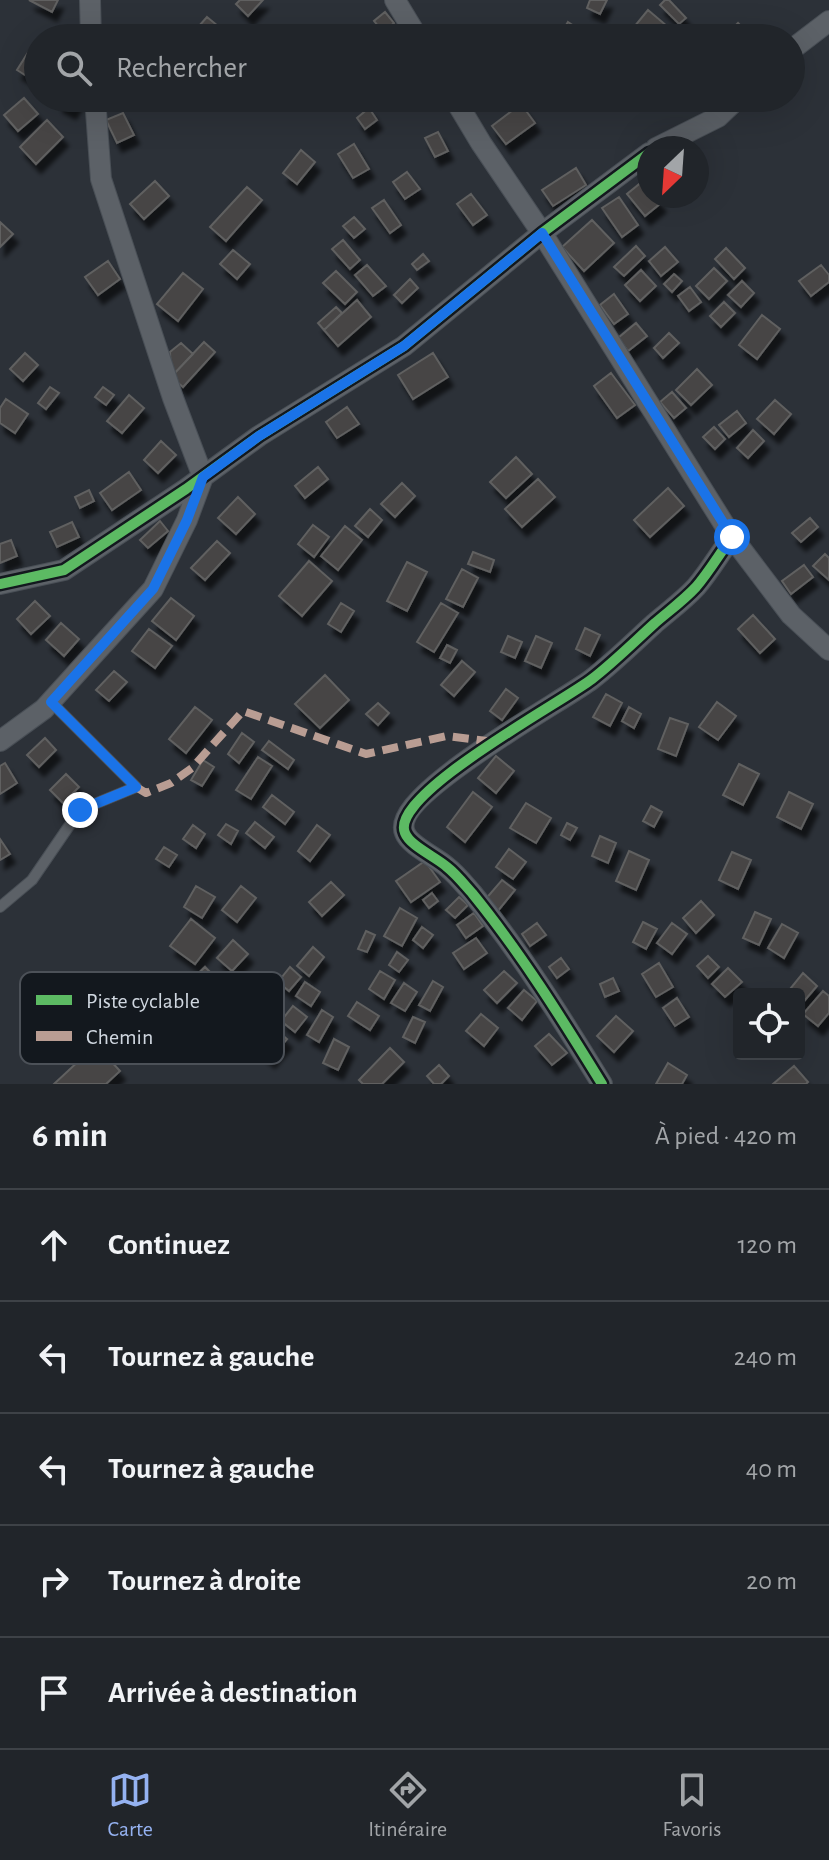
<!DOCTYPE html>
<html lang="fr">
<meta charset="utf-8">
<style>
:root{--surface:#21252a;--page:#2d3136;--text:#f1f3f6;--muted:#a2a5a8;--line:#3e4247;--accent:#95b2f1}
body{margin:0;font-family:"Alegreya Sans",sans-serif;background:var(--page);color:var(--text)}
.controls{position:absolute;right:24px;bottom:24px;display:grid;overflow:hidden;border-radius:8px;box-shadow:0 8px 32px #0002}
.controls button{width:72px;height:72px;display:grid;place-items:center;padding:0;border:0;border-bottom:2px solid var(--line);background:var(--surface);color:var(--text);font:40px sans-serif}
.compass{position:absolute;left:637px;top:136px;width:72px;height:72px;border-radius:50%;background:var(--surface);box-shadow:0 8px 32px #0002;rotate:205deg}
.stop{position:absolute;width:24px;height:24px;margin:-18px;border:6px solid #1a73e8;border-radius:50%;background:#fff}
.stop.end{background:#1a73e8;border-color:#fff;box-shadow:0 2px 8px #0008}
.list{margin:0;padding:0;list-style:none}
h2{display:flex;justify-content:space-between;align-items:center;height:104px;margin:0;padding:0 32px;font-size:34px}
h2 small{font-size:26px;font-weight:400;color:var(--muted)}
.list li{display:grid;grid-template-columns:52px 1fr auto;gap:24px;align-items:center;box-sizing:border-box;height:112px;padding:0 32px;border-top:2px solid var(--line)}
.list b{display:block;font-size:30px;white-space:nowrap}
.list em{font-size:26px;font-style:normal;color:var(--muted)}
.icon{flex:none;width:44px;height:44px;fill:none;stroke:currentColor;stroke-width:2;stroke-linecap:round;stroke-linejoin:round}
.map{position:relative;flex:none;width:829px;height:1084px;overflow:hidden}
.search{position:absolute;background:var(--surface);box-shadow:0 8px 32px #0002;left:24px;right:24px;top:24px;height:88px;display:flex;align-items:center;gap:20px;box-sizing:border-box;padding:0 28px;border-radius:44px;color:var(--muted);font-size:30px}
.sheet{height:664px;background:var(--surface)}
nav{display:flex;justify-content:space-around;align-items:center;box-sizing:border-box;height:112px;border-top:2px solid var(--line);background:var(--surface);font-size:22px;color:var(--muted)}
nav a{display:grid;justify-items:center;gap:4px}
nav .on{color:var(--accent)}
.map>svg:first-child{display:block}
.building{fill:#464545;stroke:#606060;stroke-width:2;filter:url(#shadow)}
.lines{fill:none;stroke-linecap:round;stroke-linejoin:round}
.service-casing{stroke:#494f56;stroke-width:12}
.minor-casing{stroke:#494f56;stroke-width:22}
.service{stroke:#5c6167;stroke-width:10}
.minor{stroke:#5c6167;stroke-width:20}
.quiet{stroke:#b99d93;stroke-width:8;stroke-dasharray:16 8;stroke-linecap:butt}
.cycleway-casing{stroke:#13181e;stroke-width:15}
.cycleway{stroke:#5cba63;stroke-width:10}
.route{stroke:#1a73e8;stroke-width:10}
.key{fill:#13181e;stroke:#4c5158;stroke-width:2}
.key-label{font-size:22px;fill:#d0d7e0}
</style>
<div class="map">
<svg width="829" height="1084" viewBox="0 0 829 1084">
<defs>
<filter id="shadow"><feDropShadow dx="5" dy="9" stdDeviation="2" flood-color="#0009"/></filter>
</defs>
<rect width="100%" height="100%" fill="#2c3138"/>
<path class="building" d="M29 0H58L52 12Z
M240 0H263L248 16 236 4Z
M590 0H607L600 14 587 8Z
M665 0H669L686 18 679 24 660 5Z
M648 10 681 38H625Z
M385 12 394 23 383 32 374 21Z
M207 17 218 26 207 38H194L191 35Z
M568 22 586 34 583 38H558Z
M738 23 752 38H723Z
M29 51 38 57V73L33 80 17 70Z
M24 98 38 114 18 131 4 115Z
M60 98H78L71 110 58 103Z
M521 104 535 123 506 144 492 126Z
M369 108 377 120 365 129 357 118Z
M123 113 134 135 117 143 106 120Z
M47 120 63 137 36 164 20 147Z
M438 132 448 151 435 157 425 138Z
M354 144 369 169 353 178 338 154Z
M301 150 315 162 297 184 283 173Z
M576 168 586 185 553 206 542 190Z
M407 172 420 189 405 199 393 182Z
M155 181 169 196 144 219 130 204Z
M643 181 649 188V196H655L661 203 645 216 627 194Z
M247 187 262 200 226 241 210 227Z
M471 194 487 215 473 225 457 204Z
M619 197 638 225 622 237 602 208Z
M384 200 401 225 390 233 372 208Z
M354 217 365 229 354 238 343 226Z
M592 220 614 243 584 271 562 247Z
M0 222 13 234 0 247Z
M343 240 360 260 350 269 332 249Z
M636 246 645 256 624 276 614 267Z
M665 247 678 262 661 276 649 261Z
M726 248 745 268 734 279 715 259Z
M233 250 250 264 237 279 220 264Z
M423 254 429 261 417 270 412 264Z
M108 261 120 279 98 295 85 277Z
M367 265 386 286 373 296 355 275Z
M821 265 829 275V282L811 296 799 281Z
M714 268 727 281 709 299 696 286Z
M641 270 656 286 640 301 625 285Z
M336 271 357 292 345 304 323 283Z
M183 273 203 289 178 321 157 304Z
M674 274 682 281 672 292 664 284Z
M410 279 418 288 402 303 394 295Z
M742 281 754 293 741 307 728 295Z
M690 287 701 302 689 311 678 296Z
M614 294 628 314 614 324 600 305Z
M357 300 371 317 338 346 324 330Z
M724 302 735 313 721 327 710 316Z
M336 307 342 313 324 330 318 323Z
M762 315 780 329 757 359 739 345Z
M636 323 647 336 628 351 618 338Z
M669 333 679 343 663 358 654 348Z
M204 342 215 352 183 387 171 377Z
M181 343 193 354 171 377 170 352Z
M25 353 38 365 23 381 10 369Z
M433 353 448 377 413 399 398 375Z
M697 369 712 385 691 405 676 390Z
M611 373 635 405 617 418 594 386Z
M50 387 59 393 46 409 38 403Z
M103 387 114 395 106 405 95 397Z
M672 392 686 408 674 418 660 402Z
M129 395 144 408 122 433 107 421Z
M6 399 28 414 15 433 0 423V408Z
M775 400 791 414 774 434 757 419Z
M347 407 359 424 337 438 326 422Z
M737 411 746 423 729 437 719 425Z
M714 427 725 439 715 449 703 437Z
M753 430 764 441 748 458 737 448Z
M161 441 176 455 158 473 144 460Z
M516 457 532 474 506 498 490 482Z
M318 467 328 479 305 498 295 486Z
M129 472 141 490 112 510 100 493Z
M538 479 555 497 522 527 505 509Z
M402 483 415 496 395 517 381 504Z
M668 488 684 506 650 537 634 520Z
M89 490 94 501 80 508 75 497Z
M238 497 255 514 236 534 218 518Z
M370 509 382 520 368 537 355 526Z
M810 518 818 527 801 542 792 533Z
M160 521 168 531 148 548 140 540Z
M72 522 79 537 57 547 50 532Z
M313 525 329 537 314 557 298 544Z
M345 526 362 540 338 570 321 556Z
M11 540 17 556 0 563V544Z
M217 541 230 553 205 580 191 568Z
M473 552 494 560 490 572 468 564Z
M825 554 829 558V580L813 566Z
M309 561 332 581 302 616 279 596Z
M407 562 427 572 407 611 387 601Z
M804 565 813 577 791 594 782 581Z
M462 569 478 578 463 607 446 599Z
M171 598 194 616 176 640 152 621Z
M35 601 50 616 31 634 17 619Z
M341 603 354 611 341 632 328 624Z
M441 603 458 613 434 652 417 642Z
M753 615 775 639 760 653 738 629Z
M61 623 79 639 64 656 46 640Z
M585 628 600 635 590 656 576 649Z
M149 629 172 646 155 668 132 651Z
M508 636 522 642 515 658 501 652Z
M536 636 552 643 541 668 525 661Z
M447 645 457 650 450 663 440 658Z
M462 661 475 672 454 696 441 685Z
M114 671 127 682 109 701 96 690Z
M325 675 349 700 320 728 295 704Z
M506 689 518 698 502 720 490 711Z
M606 694 622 703 610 726 593 717Z
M717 702 736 716 718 740 699 727Z
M378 703 389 713 378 725 366 714Z
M195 707 212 720 186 753 169 739Z
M629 707 641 714 634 728 622 721Z
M670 718 688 724 676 756 658 749Z
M242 733 254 742 239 763 228 754Z
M45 738 56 750 39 767 27 755Z
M269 741 294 760 288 769 262 750Z
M496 756 514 771 496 793 478 778Z
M258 757 272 766 251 799 236 790Z
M203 760 214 767 202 786 191 780Z
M5 763 17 783 0 794V766Z
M739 764 759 774 743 805 723 795Z
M66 774 79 787 63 803 50 790Z
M473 792 492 807 465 842 447 827Z
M789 792 813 804 801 829 777 817Z
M272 795 294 812 285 824 263 807Z
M526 803 551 818 536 843 510 828Z
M651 806 662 812 654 827 643 821Z
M255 822 274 837 265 848 246 833Z
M567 823 577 828 570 840 561 835Z
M226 824 238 831 231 844 218 835Z
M193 825 205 834 196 848 183 839Z
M317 825 330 835 310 861 298 851Z
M600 836 616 843 608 863 592 856Z
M0 839 10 854 0 860Z
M164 847 177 855 169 867 156 859Z
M509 849 526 862 513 879 496 867Z
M629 851 649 860 636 890 616 881Z
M732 852 751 860 738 889 719 880Z
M425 861 440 882 411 902 396 881Z
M502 880 515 890 497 912 484 901Z
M331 882 344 895 322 916 309 902Z
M196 886 215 897 202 918 184 907Z
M241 886 256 898 237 922 222 910Z
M432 893 438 901 429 908 423 900Z
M459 897 468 905 455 918 446 910Z
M701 901 714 915 696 933 683 918Z
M400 908 417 918 402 946 384 936Z
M755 912 771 919 759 945 743 938Z
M474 913 483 926 466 938 457 925Z
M191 919 215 938 195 964 170 946Z
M643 922 657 929 646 949 633 942Z
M537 923 546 935 530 946 522 934Z
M672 923 687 934 672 954 657 943Z
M782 924 798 933 784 958 768 948Z
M422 927 433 935 423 948 413 940Z
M366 931 375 935 367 952 358 949Z
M476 938 487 953 464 969 453 953Z
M233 940 248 954 232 971 217 958Z
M313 947 324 957 309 976 297 966Z
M397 952 408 960 399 972 389 965Z
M708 956 719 967 708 978 697 966Z
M561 958 569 969 557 978 549 967Z
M659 963 673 987 656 997 642 974Z
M205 967 242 1004 222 1024 185 986Z
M290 967 301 977 289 991 278 982Z
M728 968 742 982 725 997 712 984Z
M380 971 395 980 384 999 369 989Z
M504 971 517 983 497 1003 484 990Z
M803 973 817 986 800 1006 799 994H786Z
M613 978 619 991 605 997 600 984Z
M433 981 443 987 430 1011 419 1005Z
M305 982 320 992 311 1006 296 996Z
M404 983 417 992 405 1011 391 1003Z
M524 990 537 1001 522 1020 508 1008Z
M823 991 829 996V1013L818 1026 803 1014Z
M677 998 689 1017 675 1026 663 1008Z
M357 1002 379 1016 370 1030 348 1016Z
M293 1006 307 1017 295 1032 281 1021Z
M322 1010 333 1017 319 1042 307 1035Z
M481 1014 498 1028 484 1046 466 1031Z
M616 1016 633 1031 614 1052 597 1036Z
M413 1017 425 1022 415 1043 403 1037Z
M273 1027 287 1039 270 1059 256 1047Z
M549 1034 567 1053 552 1065 535 1046Z
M334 1039 349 1047 338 1070 323 1063Z
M96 1045 120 1071 106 1084H54Z
M390 1048 404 1062 382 1084H363L359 1080Z
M668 1063 687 1075 682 1084H656Z
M439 1065 449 1076 441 1084H434L427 1076Z
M794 1066 808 1082 806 1084H773Z"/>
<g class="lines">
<defs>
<path id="service" d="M0 907 32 880 80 810 136 787 51 702"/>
<path id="minor" d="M90 0 91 38
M395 0 418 38
M791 50 829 21
M454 98 481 143 542 233 732 537 791 615 829 650
M656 148 718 117 738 98
M0 584 64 570 186 489 259 436 404 346 542 233 649 153
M0 741 44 709 153 589 187 520 203 477 173 398 101 179 95 98
M602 1084C562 1019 521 953 472 893 464 884 456 874 447 867 436 857 410 846 405 833 388 795 564 701 592 679 614 662 634 642 655 623 669 611 684 600 696 587 709 572 720 553 732 537"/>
</defs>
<use href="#service" class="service-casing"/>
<use href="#minor" class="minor-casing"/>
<use href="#service" class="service"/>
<use href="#minor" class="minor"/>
<path class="quiet" d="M136 787 146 793 171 783 192 768 243 711 366 754 447 736 495 742"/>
<defs>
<path id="cycleway" d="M0 584 64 570 186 489 259 436 404 346 542 233 649 153
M602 1084C562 1019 521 953 472 893 464 884 456 874 447 867 436 857 410 846 405 833 388 795 564 701 592 679 614 662 634 642 655 623 669 611 684 600 696 587 709 572 720 553 732 537"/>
</defs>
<use href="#cycleway" class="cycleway-casing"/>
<use href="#cycleway" class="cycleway"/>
</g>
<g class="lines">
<path class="route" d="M80 810 136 787 51 702 153 589 187 520 203 477 259 436 404 346 542 233 732 537"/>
</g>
<rect x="20" y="972" width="264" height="92" rx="12" class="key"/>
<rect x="36" y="995" width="36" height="10" fill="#5cba63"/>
<rect x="36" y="1031" width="36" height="10" fill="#b99d93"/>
<g class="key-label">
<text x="86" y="1008">Piste cyclable</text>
<text x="86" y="1044">Chemin</text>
</g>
</svg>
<div class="controls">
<button><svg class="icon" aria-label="locate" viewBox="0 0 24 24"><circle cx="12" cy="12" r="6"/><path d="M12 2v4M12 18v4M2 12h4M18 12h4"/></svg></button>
</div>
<svg class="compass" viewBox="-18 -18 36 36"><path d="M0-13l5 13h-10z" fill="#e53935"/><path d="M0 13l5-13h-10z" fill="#a2a5a8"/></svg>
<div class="stop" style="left:732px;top:537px"></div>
<div class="stop end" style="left:80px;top:810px"></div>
<div class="search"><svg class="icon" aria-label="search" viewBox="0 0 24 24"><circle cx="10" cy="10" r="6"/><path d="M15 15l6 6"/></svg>Rechercher</div>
</div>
<section class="sheet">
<h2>6 min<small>À pied · 420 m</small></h2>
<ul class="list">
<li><svg class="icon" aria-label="ahead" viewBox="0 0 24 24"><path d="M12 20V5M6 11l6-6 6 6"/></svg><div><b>Continuez</b></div><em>120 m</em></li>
<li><svg class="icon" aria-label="left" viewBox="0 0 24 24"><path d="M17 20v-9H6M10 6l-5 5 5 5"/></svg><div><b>Tournez à gauche</b></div><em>240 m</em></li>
<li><svg class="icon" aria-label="left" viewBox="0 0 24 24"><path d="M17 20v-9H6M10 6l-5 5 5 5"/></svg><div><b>Tournez à gauche</b></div><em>40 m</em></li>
<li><svg class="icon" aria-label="right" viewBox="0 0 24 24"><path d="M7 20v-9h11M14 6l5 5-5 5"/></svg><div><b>Tournez à droite</b></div><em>20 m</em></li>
<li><svg class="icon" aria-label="arrive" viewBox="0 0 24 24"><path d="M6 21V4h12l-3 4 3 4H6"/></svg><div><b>Arrivée à destination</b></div></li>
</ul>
</section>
<nav>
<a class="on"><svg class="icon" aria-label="map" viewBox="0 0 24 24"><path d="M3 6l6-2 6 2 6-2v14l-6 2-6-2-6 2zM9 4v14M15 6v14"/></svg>Carte</a>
<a><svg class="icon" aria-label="directions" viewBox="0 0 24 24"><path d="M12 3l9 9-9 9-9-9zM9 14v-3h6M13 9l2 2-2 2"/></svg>Itinéraire</a>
<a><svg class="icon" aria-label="saved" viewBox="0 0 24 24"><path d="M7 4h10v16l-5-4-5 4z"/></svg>Favoris</a>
</nav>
